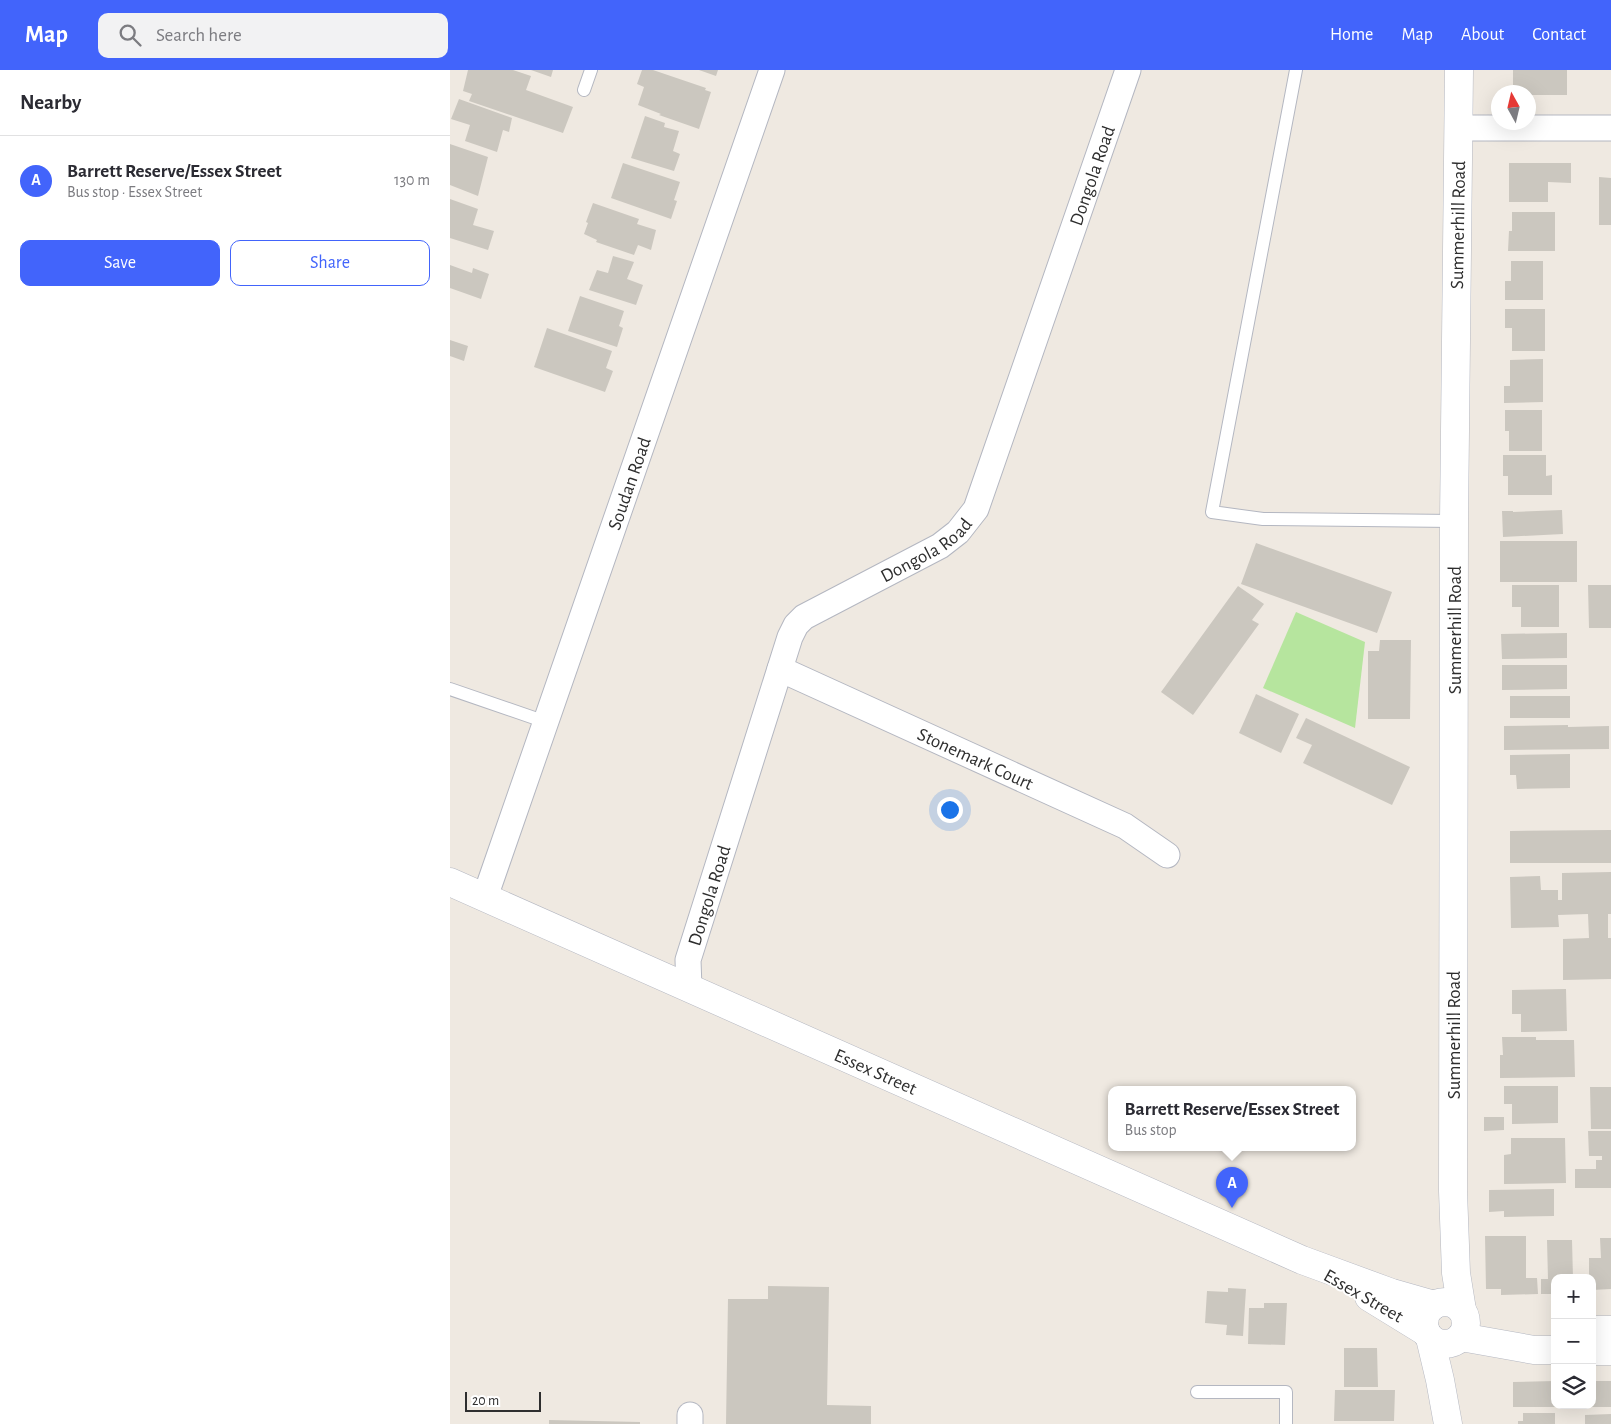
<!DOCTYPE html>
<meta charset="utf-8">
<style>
:root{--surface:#fff;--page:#f2f2f3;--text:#2b2b33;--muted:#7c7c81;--line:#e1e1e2;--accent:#4264fb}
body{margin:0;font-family:"Alegreya Sans",sans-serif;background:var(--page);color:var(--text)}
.controls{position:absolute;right:15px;bottom:15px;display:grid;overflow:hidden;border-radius:10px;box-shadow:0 5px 20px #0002}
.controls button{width:45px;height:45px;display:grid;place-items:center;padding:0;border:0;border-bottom:1px solid var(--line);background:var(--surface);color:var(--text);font:25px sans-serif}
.compass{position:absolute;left:1041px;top:15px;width:45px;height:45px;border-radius:50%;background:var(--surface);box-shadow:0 5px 20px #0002;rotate:352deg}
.scale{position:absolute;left:15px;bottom:12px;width:76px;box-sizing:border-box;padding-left:5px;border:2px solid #2e2e2e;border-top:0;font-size:14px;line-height:18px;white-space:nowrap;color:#2e2e2e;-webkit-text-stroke:4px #fff;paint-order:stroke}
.you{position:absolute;left:499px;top:739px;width:18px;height:18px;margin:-12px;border:4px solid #fff;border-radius:50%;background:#1a73e8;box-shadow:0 0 0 8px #1a73e833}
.badge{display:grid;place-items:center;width:32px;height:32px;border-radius:50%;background:var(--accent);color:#fff;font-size:16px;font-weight:700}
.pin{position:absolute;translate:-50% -41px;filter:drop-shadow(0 1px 2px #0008)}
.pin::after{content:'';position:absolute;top:26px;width:18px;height:15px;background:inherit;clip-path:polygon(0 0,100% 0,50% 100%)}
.popup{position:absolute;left:658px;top:1016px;width:248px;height:65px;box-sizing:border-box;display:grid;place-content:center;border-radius:10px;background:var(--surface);filter:drop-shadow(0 1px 4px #0005);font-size:16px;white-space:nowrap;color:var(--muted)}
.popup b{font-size:19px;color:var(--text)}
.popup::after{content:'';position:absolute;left:50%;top:100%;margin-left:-10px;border:10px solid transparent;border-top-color:var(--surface)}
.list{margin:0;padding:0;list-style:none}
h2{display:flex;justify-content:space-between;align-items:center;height:65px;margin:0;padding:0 20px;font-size:21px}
h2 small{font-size:16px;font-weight:400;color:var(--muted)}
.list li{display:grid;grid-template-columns:32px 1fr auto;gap:15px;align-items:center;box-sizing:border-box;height:90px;padding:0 20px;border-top:1px solid var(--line)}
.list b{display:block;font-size:19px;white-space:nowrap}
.list p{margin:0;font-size:16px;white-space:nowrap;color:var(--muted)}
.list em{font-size:16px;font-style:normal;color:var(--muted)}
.actions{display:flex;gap:10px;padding:15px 20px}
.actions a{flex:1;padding:11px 0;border:1px solid var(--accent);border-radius:10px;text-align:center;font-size:18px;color:var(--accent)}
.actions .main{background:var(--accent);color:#fff}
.icon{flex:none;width:28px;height:28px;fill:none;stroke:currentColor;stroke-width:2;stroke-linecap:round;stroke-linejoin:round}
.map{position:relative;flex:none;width:1161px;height:1354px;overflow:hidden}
header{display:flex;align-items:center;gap:30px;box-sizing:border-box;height:70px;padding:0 25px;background:var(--accent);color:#fff}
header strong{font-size:24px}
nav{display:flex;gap:28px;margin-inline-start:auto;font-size:18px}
.search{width:350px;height:45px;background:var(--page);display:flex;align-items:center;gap:12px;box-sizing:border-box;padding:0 18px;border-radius:10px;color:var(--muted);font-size:19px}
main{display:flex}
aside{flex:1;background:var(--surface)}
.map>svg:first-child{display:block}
.green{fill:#b6e59e}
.building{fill:#cbc7bf}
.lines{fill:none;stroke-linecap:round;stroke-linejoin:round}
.service-casing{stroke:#b4b7c1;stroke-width:14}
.minor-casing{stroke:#b4b7c1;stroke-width:27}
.tertiary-casing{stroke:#b4b7c1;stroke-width:29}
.service{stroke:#fff;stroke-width:12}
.minor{stroke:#fff;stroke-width:25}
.tertiary{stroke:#fff;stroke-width:28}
.labels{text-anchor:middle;stroke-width:4;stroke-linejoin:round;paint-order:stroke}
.street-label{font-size:19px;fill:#2e2e2e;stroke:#fff}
</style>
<header>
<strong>Map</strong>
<div class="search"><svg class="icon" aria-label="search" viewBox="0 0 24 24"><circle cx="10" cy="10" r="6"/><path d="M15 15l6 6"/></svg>Search here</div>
<nav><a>Home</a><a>Map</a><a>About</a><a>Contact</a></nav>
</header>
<main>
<aside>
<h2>Nearby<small></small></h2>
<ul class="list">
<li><span class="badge">A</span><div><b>Barrett Reserve/Essex Street</b><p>Bus stop · Essex Street</p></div><em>130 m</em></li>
</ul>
<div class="actions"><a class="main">Save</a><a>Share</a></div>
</aside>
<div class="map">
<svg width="1161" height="1354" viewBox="0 0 1161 1354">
<rect width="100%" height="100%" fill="#efe9e1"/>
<path class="green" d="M846 542 915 572 905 658 813 618Z"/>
<path class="building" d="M18 0H63L81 6 76 20 123 37 113 63 19 31 22 24 13 21Z
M81 0H103L101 7Z
M192 0H203L256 18 255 20 261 22 249 59 209 45 211 44 188 35 194 17 187 14Z
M249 0H268L266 6Z
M1063 0H1117V25H1078V22H1063Z
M9 29 62 48 59 62 53 60 47 82 15 71 20 55 1 49Z
M195 46 215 53 214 57 229 61 223 81 230 84 224 101 181 88Z
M0 74 38 87 28 126 0 115Z
M173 93 230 112 224 130 227 131 221 149 161 128Z
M1059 93H1121V113L1098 112V132H1059Z
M1149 107 1161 108V155H1149Z
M0 129 28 139 23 155 44 161 38 180 0 168Z
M143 133 189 149 187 154 206 160 201 180 188 175 184 185 146 172 147 170 134 164 138 153 136 152Z
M1062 142H1105V181H1058L1059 161H1062Z
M163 186 184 192 177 209 193 215 186 235 139 220 147 200 158 203Z
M1061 191H1093V230H1055V211H1061Z
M0 195 22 203 23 198 39 204 31 229 0 218Z
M130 226 174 241 169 256 173 258 167 277 118 261Z
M1055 239H1095V281H1062V258H1055Z
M97 258 162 281 156 298 163 301 155 322 84 297Z
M0 270 18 276 14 291 0 286Z
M1093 289V332L1054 333V316H1060V290Z
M1055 340H1092V381H1059V361H1055Z
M1053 385H1096V406L1102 405V425H1058V406H1053Z
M1112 440 1113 464 1053 467 1052 441H1063V442Z
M1050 471H1127V512H1050Z
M806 473 942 522 927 563 791 514Z
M1062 515H1109V557H1071V537H1062Z
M1138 515H1161V558H1139Z
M788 516 814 534 802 550 809 554 743 645 711 622Z
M1117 563V588L1052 589 1051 564Z
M930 570H961L960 649H918V581H929Z
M1052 595H1117V619L1052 620Z
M806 624 849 644 831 683 789 663Z
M1060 626H1120V648H1060Z
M856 648 960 697 942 735 853 693 862 675 846 668Z
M1118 655V657L1159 656V679L1054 680V656Z
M1120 684V718L1067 719 1066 705H1060V685Z
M1161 760V793H1060V761Z
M1161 802V844H1158V868H1161V909L1113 910V869L1139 868 1138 844 1108 845 1109 857 1061 858 1060 807 1090 806 1091 820H1108V830H1112V803Z
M1116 919 1117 961 1071 962V944H1062V920Z
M1052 967H1086V970H1124L1125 1007 1050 1008V985H1053Z
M1054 1016H1108V1053L1062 1054V1034H1054Z
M1140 1017H1161V1059H1141Z
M1034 1047H1054V1060L1034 1061Z
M1138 1061H1161V1118H1125V1099H1146V1090H1152V1086H1139Z
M1061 1068H1115L1116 1113 1054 1114V1085L1061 1084Z
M1104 1119V1146L1054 1147V1141L1039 1142V1120Z
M1035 1166H1076V1208H1087L1088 1224 1051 1225V1219H1036Z
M1150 1168H1161V1219L1142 1220V1208H1139V1188H1151Z
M1097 1170H1122L1123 1208H1105V1229H1101V1224H1091V1209H1098Z
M318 1216 379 1217 377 1335 421 1336V1354H276L278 1229H318Z
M778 1218 796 1219 793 1266 776 1265 777 1255 755 1253 757 1221 778 1222Z
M814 1233H837L835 1275 798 1274 799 1238H814Z
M894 1278H927L928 1317H894Z
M1105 1311V1335H1139V1337H1063V1312Z
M1142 1311H1161V1337H1142Z
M885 1320H945L944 1351H884Z
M1073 1343H1105V1354H1068V1351H1073Z
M1161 1344V1354H1135V1345Z
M99 1350 190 1352V1354H99Z"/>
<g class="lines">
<defs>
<path id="service" d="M846 0 762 442 813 449 1004 451
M134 20 141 0
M0 619 96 652
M747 1322H836V1354"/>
<g id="minor">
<path d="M1008 58H1161"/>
<path id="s1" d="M330 599 675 756 717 785"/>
<path id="s2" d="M35 827 322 0"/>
<path id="s3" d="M239 918 238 890 340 567 346 555 354 547 490 476 508 462 526 439 678 0"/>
<path d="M240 1354V1345"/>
</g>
<g id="tertiary">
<path d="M1009 0 1004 451 1003 1121 1006 1203 1012 1240"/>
<path id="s4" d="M0 812 852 1190 942 1223 984 1235"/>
<path d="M919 1227 976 1262"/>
<circle cx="995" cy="1253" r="21"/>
<path d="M1142 1260H1161"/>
<path d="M1011 1267 1084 1280H1105"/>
<path d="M980 1268 990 1310 998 1354"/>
<path d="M1142 1281H1161"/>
</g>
</defs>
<use href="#service" class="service-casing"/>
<use href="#minor" class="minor-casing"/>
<use href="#tertiary" class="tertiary-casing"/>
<use href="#service" class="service"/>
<use href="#minor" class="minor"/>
<use href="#tertiary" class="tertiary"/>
</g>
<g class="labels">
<g class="street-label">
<text dy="7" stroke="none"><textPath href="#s3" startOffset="950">Dongola Road</textPath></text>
<text transform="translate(1007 155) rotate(-89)" y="7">Summerhill Road</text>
<text dy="7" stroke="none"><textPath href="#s2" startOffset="438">Soudan Road</textPath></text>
<text dy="7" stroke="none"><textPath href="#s3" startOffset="531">Dongola Road</textPath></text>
<text transform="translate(1004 560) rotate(-90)" y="7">Summerhill Road</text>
<text dy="7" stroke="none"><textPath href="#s1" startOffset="215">Stonemark Court</textPath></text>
<text dy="7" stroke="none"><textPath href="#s3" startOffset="96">Dongola Road</textPath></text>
<text transform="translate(1003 965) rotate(-90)" y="7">Summerhill Road</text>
<text dy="7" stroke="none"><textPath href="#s4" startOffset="466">Essex Street</textPath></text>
<text transform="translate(914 1225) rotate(30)" y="7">Essex Street</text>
</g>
</g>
</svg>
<div class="controls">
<button>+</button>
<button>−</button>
<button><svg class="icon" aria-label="layers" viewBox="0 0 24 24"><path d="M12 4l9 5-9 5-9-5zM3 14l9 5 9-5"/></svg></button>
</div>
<svg class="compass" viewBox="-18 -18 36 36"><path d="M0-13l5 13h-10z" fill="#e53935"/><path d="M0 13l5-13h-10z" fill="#7c7c81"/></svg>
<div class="scale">20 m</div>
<div class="you"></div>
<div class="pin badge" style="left:782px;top:1138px">A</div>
<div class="popup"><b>Barrett Reserve/Essex Street</b>Bus stop</div>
</div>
</main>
